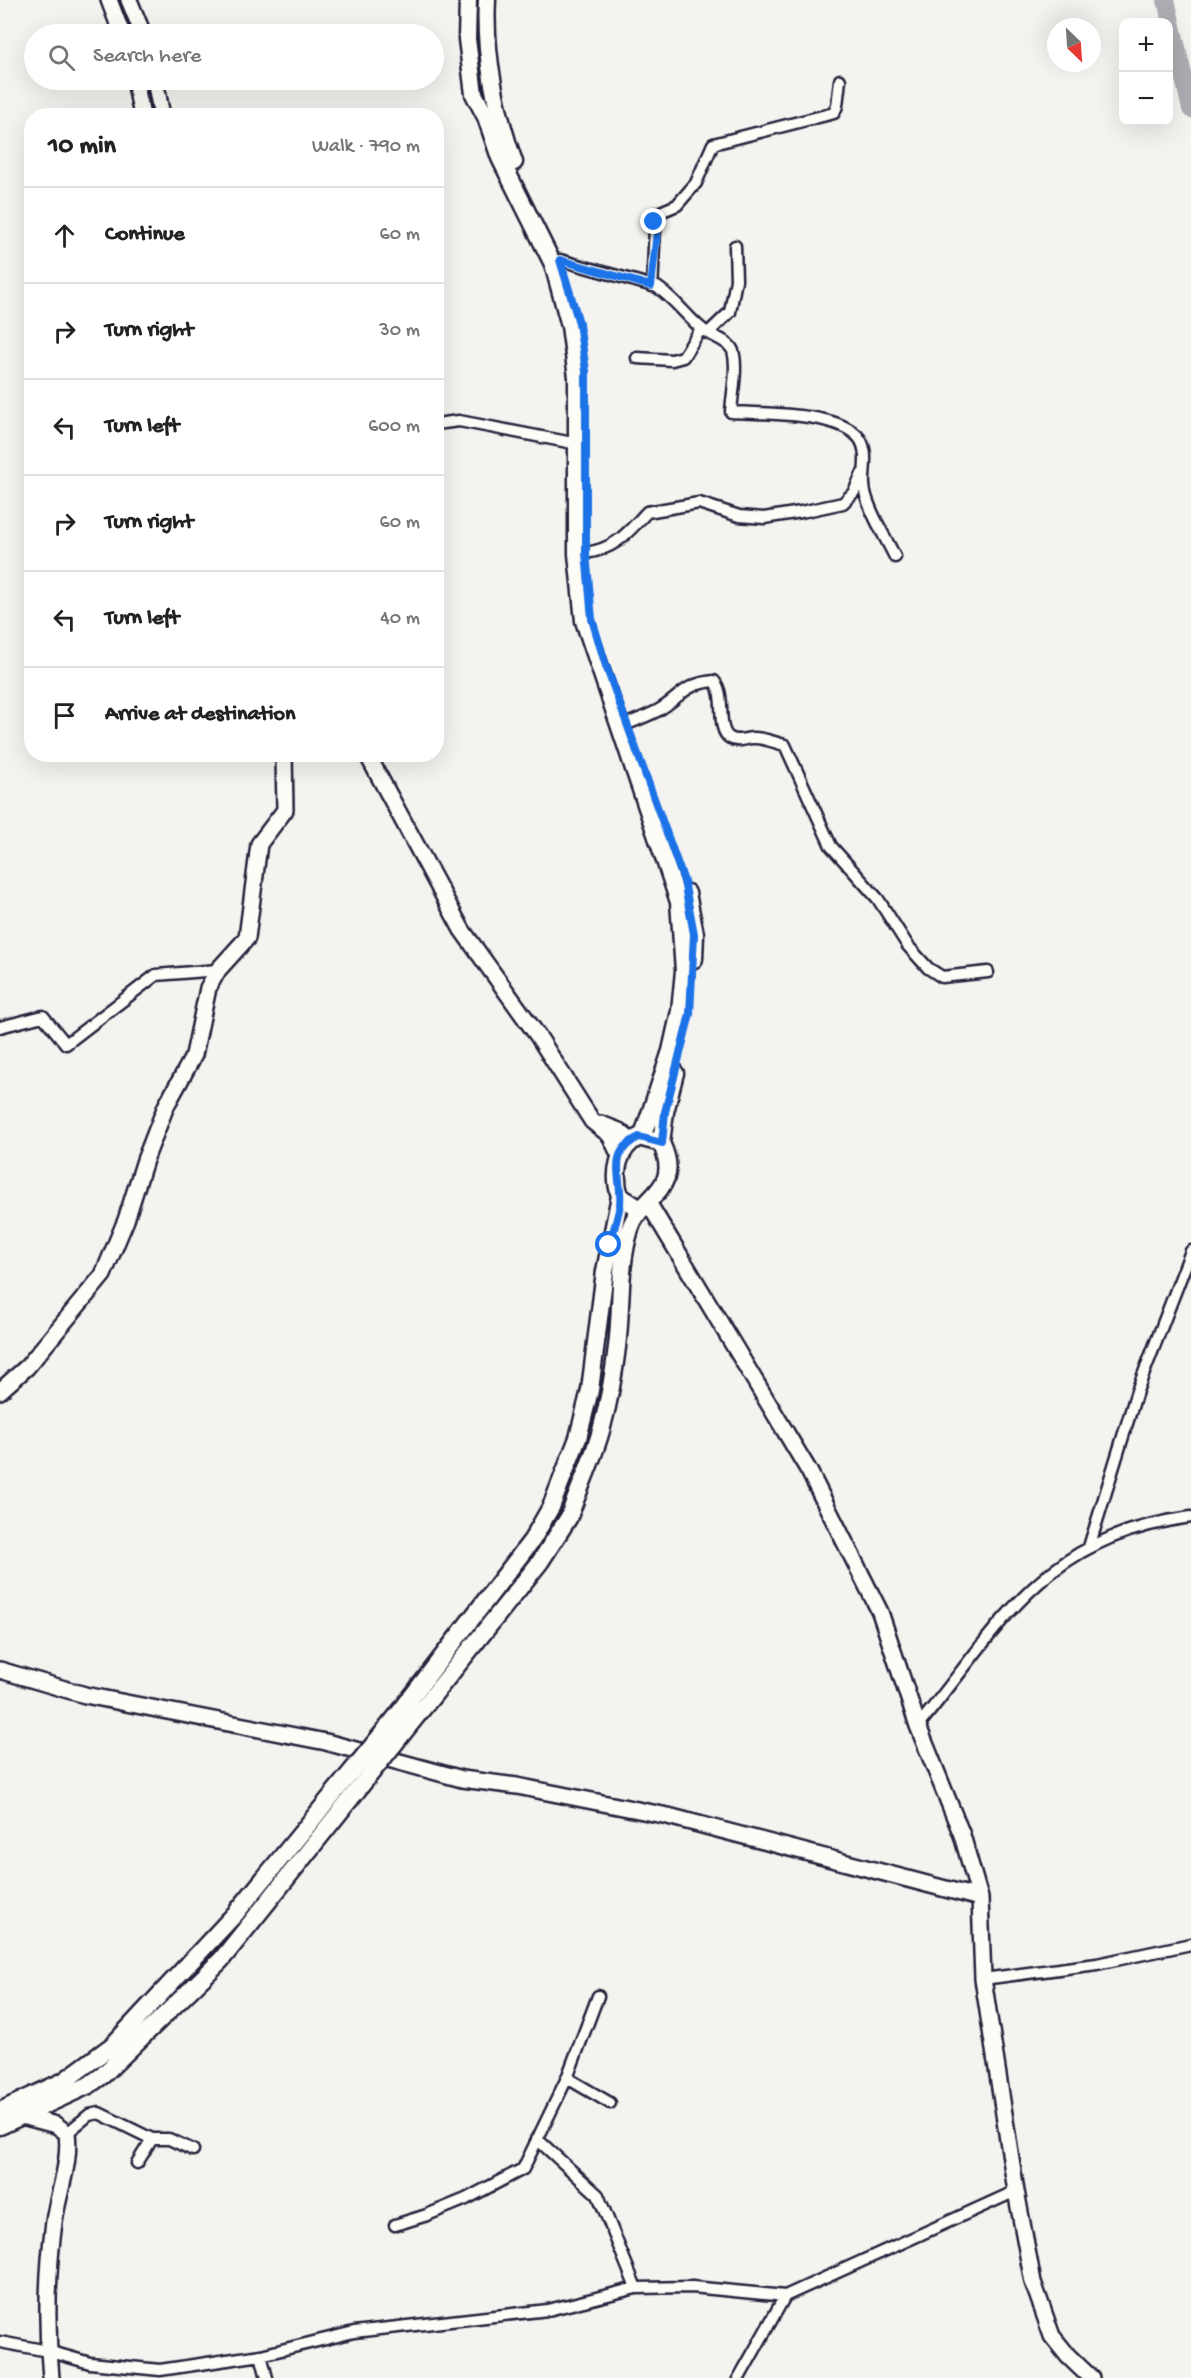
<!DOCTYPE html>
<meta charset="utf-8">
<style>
:root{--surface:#fff;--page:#f2f2f2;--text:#222;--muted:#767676;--line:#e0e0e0}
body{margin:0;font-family:"Gochi Hand",sans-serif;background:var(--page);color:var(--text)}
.controls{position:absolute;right:18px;top:18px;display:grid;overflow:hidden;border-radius:12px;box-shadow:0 6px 24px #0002}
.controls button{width:54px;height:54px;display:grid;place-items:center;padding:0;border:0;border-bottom:2px solid var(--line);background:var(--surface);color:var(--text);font:30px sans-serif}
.compass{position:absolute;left:1047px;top:18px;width:54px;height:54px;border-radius:50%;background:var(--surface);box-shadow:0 6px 24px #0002;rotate:155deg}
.stop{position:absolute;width:18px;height:18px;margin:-14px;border:4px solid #1a73e8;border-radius:50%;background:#fff}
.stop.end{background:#1a73e8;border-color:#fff;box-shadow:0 2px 6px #0008}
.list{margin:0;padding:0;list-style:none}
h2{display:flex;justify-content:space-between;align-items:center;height:78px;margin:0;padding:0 24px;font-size:26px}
h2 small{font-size:20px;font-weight:400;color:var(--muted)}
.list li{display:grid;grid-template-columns:39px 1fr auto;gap:18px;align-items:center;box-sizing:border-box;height:96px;padding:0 24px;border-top:2px solid var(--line)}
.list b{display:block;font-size:22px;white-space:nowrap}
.list em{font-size:20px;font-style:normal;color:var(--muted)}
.icon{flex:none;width:33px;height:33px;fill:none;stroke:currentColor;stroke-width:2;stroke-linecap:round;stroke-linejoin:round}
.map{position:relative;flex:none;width:1191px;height:2378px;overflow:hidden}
.search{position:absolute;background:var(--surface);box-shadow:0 6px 24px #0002;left:24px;top:24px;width:420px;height:66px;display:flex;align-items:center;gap:15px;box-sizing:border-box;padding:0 21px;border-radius:33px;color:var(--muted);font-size:22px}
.panel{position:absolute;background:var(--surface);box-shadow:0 6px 24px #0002;left:24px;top:108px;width:420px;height:654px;border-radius:24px}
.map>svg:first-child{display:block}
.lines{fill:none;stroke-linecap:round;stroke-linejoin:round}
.river{stroke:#acacb2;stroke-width:18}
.street-casing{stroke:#22223b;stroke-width:15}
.secondary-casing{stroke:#22223b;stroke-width:20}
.primary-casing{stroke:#22223b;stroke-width:21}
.street{stroke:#fdfcf7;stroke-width:10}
.secondary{stroke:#fdfcf7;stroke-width:15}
.primary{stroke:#fdfcf7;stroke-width:16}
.primary-bridge-casing{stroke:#22223b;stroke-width:21;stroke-linecap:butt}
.primary-bridge{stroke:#fdfcf7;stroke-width:16}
.route{stroke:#1a73e8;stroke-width:8}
</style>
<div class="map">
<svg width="1191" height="2378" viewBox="0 0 1191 2378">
<rect width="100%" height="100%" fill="#f4f3ef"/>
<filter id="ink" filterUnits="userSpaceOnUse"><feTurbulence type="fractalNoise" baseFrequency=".0167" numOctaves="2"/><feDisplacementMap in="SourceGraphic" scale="12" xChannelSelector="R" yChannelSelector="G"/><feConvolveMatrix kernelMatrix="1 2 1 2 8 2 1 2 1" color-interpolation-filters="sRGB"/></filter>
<g filter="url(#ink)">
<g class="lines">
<path class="river" d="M1166 0 1191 109"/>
<defs>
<path id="street" d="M560 260 657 287C675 299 686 316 702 329 710 336 729 340 733 351 738 368 732 394 731 412 763 414 839 411 860 439 869 453 863 470 864 485 865 505 886 538 895 557
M652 286C654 268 653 226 658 213L677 205 696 183 713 144 834 113 837 106 840 80
M708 333 730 312 736 280 735 246
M637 358 672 360 683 357 701 329
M436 424 459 421 578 444
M586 553C617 548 627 533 647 512L699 503 739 516 764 518 801 512 843 503 854 492 862 474
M627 724C637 720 647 716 657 711 681 698 682 684 714 681 727 695 715 729 730 738 738 743 745 738 753 738 763 737 775 743 785 745L831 846 878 899 908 946 928 968 942 977 988 972
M0 1027 43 1016 66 1044 156 975 218 970
M1089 1547 1137 1391 1191 1251
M918 1726C1004 1621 1043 1537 1191 1517
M983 1979 1097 1964 1191 1944
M567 2078 610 2103
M67 2133 89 2115 99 2113 152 2139H169L193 2150
M537 2139 598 2195 636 2288
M137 2163 152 2139
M395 2225 427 2215 466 2199 523 2169 567 2078 598 1996
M0 2342 48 2351 90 2363 160 2370 261 2355 354 2332 548 2310 636 2288 692 2287 785 2296
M261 2355 267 2378
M739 2378 785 2296 1016 2191"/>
<path id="secondary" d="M109 0 122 34
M129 0 143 34
M135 80 142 116
M155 80 162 116
M367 754 462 930 538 1036 592 1121 610 1135 620 1156
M601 1124 619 1131 631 1141
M649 1204 809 1471 880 1612 918 1726 962 1835 980 1898 983 1979 1016 2191 1033 2282 1052 2336 1068 2356 1091 2378
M0 1391 27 1367 103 1275 126 1220 145 1160 166 1106 194 1055 208 988 218 970 247 938 259 844 285 810 284 754
M0 1670 85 1695 326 1742 462 1779 517 1786 668 1816 980 1898
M22 2110V2116L56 2125 67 2133C71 2163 58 2192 54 2222 47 2274 46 2326 51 2378"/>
<path id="primary" d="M468 0 467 39 474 94 486 117 500 158 553 264 570 326 577 377V554L584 621 679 902 684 971 680 1011 671 1051 642 1138
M487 0C484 53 496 113 514 162
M687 893 695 934 694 959
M661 1143 665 1112 675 1073
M551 1507 578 1438 590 1390 605 1271 620 1196
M569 1517C579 1487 594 1458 602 1427 609 1401 614 1373 617 1347 622 1307 618 1268 630 1229 640 1195 684 1191 661 1143L639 1137C617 1148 613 1174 620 1196L637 1207H643
M0 2111 64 2081 113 2045 236 1913
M0 2126 89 2085 103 2075 221 1960 250 1924"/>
</defs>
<use href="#street" class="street-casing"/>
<use href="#secondary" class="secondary-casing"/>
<use href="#primary" class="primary-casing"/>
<use href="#street" class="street"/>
<use href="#secondary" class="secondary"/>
<use href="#primary" class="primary"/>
<defs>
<path id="primary-bridge" d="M236 1913 396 1717 532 1540 551 1507
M250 1924 540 1562 569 1517"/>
</defs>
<use href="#primary-bridge" class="primary-bridge-casing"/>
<use href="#primary-bridge" class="primary-bridge"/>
</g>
</g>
<g class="lines" filter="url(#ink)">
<path class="route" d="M609 1245C613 1232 618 1218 620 1204 623 1178 605 1154 639 1137L662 1143 665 1112 690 1014 694 934 684 881 606 666 592 619 586 553V371L579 323 560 260 651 286 657 232 654 222"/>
</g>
</svg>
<div class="controls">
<button>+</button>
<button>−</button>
</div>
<svg class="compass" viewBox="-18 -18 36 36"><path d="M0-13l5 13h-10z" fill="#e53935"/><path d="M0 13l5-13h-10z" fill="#767676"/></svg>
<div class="stop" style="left:609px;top:1245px"></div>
<div class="stop end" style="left:654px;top:222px"></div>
<div class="search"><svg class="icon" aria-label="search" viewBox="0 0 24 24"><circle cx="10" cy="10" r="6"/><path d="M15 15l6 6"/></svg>Search here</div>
<section class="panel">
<h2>10 min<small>Walk · 790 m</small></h2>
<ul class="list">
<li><svg class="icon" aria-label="ahead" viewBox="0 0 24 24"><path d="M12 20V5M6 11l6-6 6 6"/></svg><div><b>Continue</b></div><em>60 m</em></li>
<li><svg class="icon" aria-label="right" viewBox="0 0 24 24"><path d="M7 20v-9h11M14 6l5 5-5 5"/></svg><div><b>Turn right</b></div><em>30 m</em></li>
<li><svg class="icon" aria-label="left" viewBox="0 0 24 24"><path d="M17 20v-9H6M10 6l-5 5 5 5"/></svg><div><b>Turn left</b></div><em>600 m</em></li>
<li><svg class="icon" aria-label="right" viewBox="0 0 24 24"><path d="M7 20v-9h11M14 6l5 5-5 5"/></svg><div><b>Turn right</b></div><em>60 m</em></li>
<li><svg class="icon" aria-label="left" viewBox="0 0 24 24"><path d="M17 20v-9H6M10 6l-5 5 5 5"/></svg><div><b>Turn left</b></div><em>40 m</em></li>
<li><svg class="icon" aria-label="arrive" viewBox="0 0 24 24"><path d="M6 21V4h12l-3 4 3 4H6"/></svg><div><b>Arrive at destination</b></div></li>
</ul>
</section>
</div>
